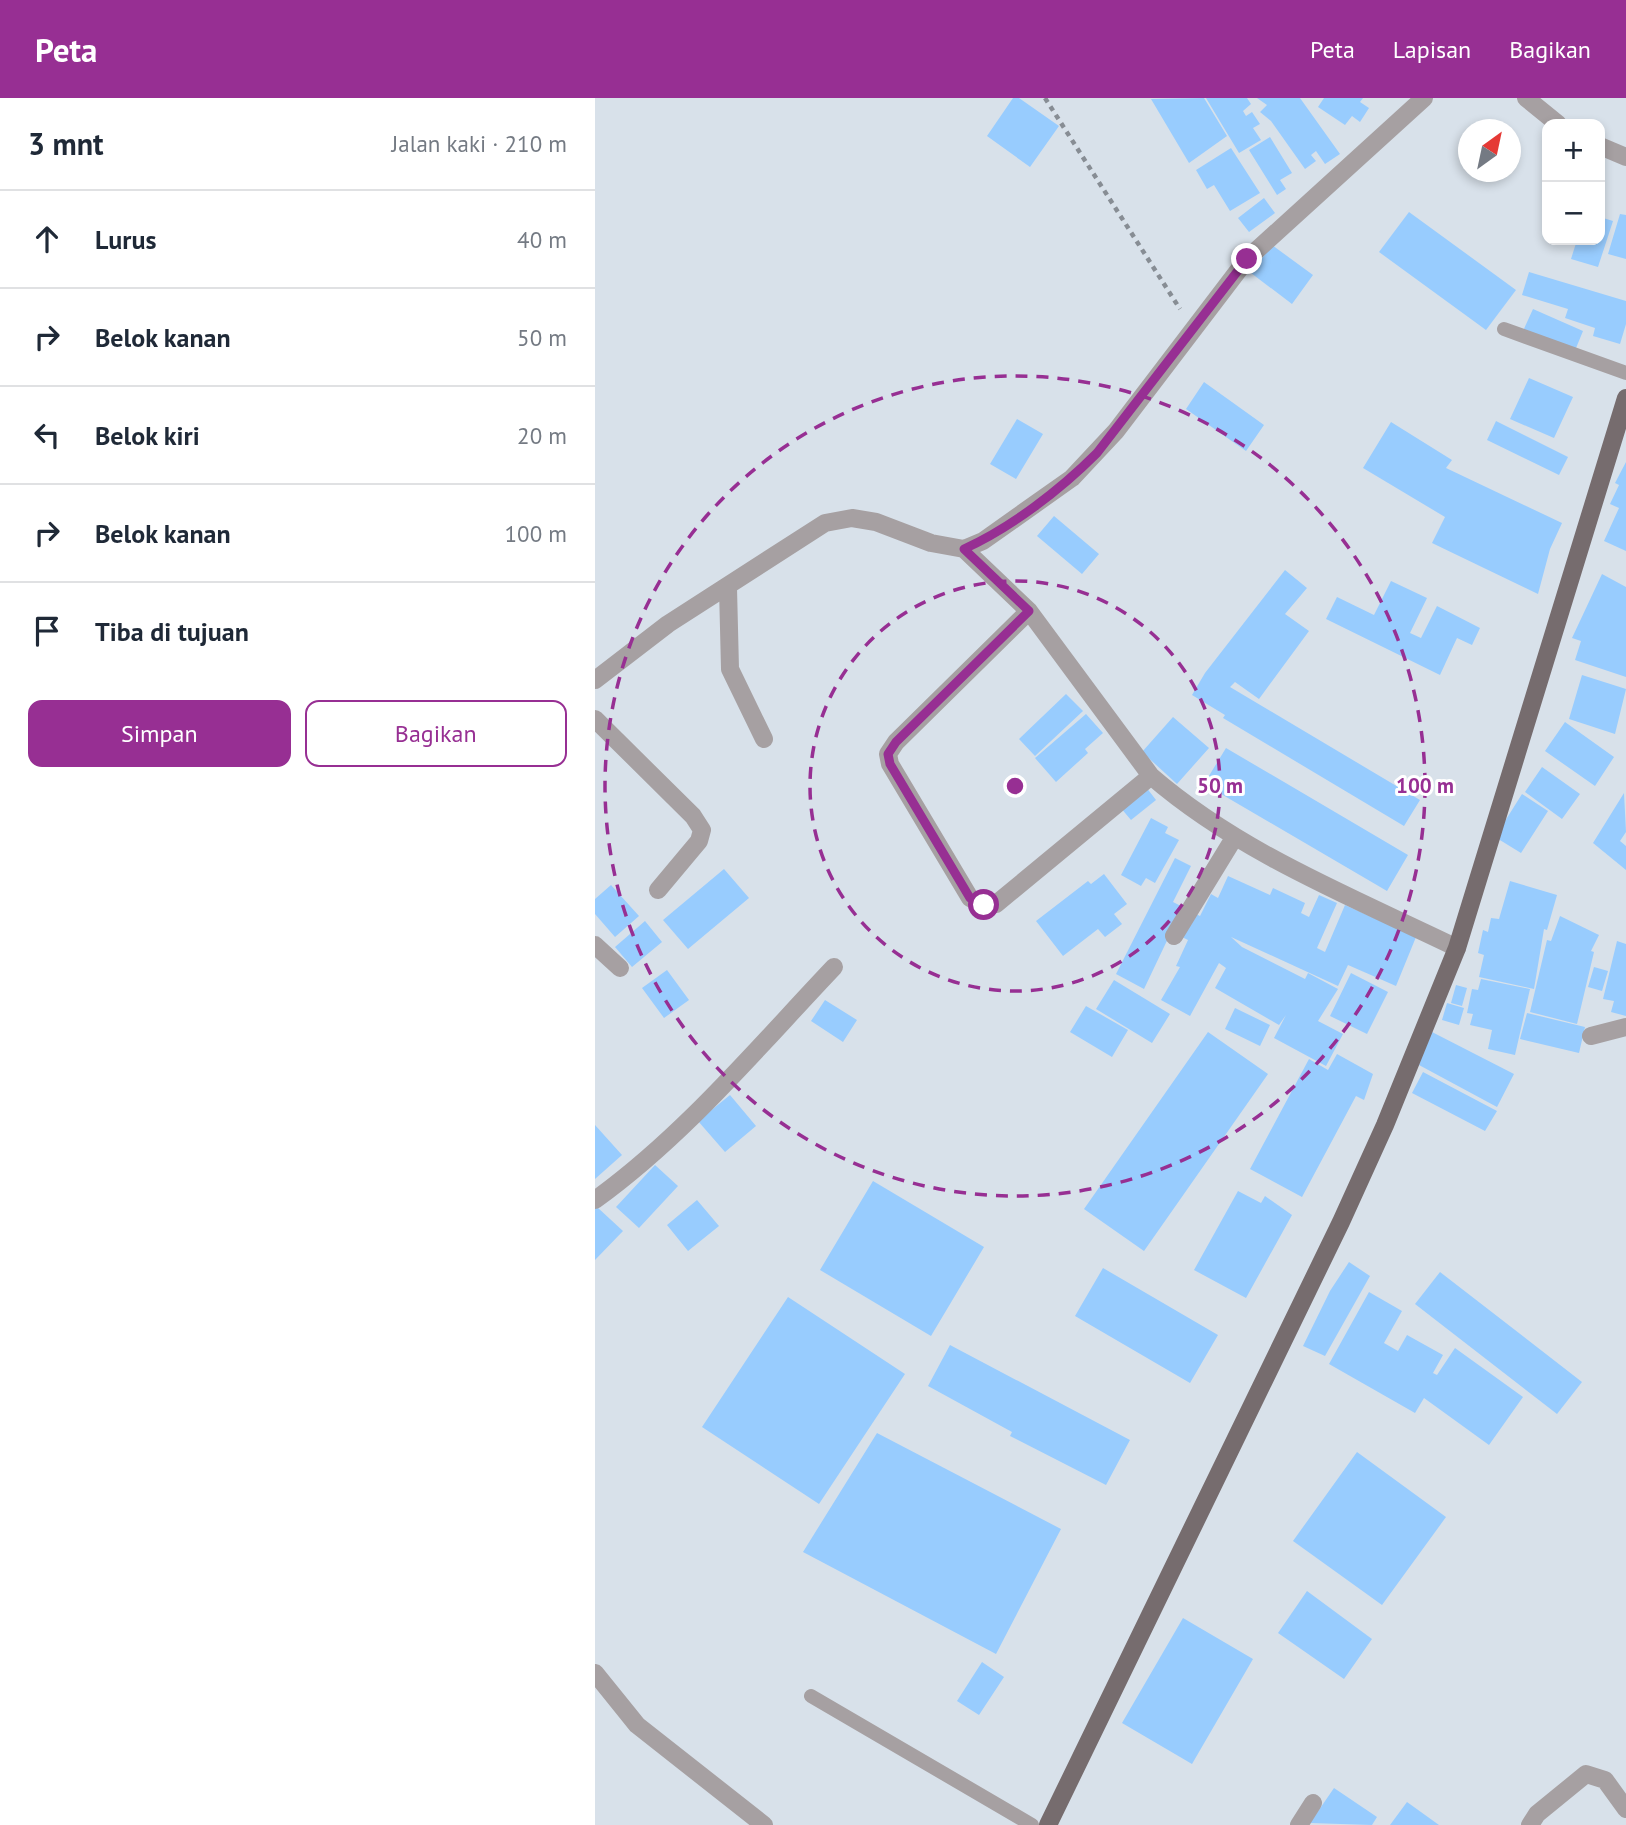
<!DOCTYPE html>
<html lang="id">
<meta charset="utf-8">
<style>
:root{--surface:#fff;--page:#f6f6f7;--text:#1f2937;--muted:#747a83;--line:#e0e1e3;--accent:#972f93}
body{margin:0;font-family:"PT Sans",sans-serif;background:var(--page);color:var(--text)}
.controls{position:absolute;right:21px;top:21px;display:grid;overflow:hidden;border-radius:14px;box-shadow:0 4px 10px #0003}
.controls button{width:63px;height:63px;display:grid;place-items:center;padding:0;border:0;border-bottom:2px solid var(--line);background:var(--surface);color:var(--text);font:35px sans-serif}
.compass{position:absolute;left:863px;top:21px;width:63px;height:63px;border-radius:50%;background:var(--surface);box-shadow:0 4px 10px #0003;rotate:33deg}
.stop{position:absolute;width:21px;height:21px;margin:-16px;border:5px solid #972f93;border-radius:50%;background:#fff}
.stop.end{background:#972f93;border-color:#fff;box-shadow:0 2px 7px #0008}
.list{margin:0;padding:0;list-style:none}
h2{display:flex;justify-content:space-between;align-items:center;height:91px;margin:0;padding:0 28px;font-size:30px}
h2 small{font-size:23px;font-weight:400;color:var(--muted)}
.list li{display:grid;grid-template-columns:46px 1fr auto;gap:21px;align-items:center;box-sizing:border-box;height:98px;padding:0 28px;border-top:2px solid var(--line)}
.list b{display:block;font-size:26px;white-space:nowrap}
.list em{font-size:23px;font-style:normal;color:var(--muted)}
.actions{display:flex;gap:14px;padding:21px 28px}
.actions a{flex:1;padding:16px 0;border:2px solid var(--accent);border-radius:14px;text-align:center;font-size:24px;color:var(--accent)}
.actions .main{background:var(--accent);color:#fff}
.icon{flex:none;width:38px;height:38px;fill:none;stroke:currentColor;stroke-width:2;stroke-linecap:round;stroke-linejoin:round}
.map{position:relative;flex:none;width:1031px;height:1727px;overflow:hidden}
header{display:flex;align-items:center;gap:42px;box-sizing:border-box;height:98px;padding:0 35px;background:var(--accent);color:#fff}
header strong{font-size:33px}
nav{display:flex;gap:38px;margin-inline-start:auto;font-size:24px}
main{display:flex}
aside{flex:1;background:var(--surface)}
.map>svg:first-child{display:block}
.building{fill:#98ccfe}
.lines{fill:none;stroke-linecap:round;stroke-linejoin:round}
.path{stroke:#878d94;stroke-width:4.5;stroke-dasharray:5 5;stroke-linecap:butt}
.service{stroke:#a6a0a2;stroke-width:14}
.minor{stroke:#a6a0a2;stroke-width:18}
.tertiary{stroke:#a6a0a2;stroke-width:18}
.primary{stroke:#766c6e;stroke-width:18}
.route{stroke:#972f93;stroke-width:9}
.ring{fill:none;stroke:#972f93;stroke-width:3.5;stroke-dasharray:12 9}
.centre{fill:#972f93;stroke:#fff;stroke-width:3.5}
.ring-label{font-size:21px;text-anchor:middle;font-weight:bold;fill:#972f93;stroke:#fff;stroke-width:6;stroke-linejoin:round;paint-order:stroke}
</style>
<header>
<strong>Peta</strong>
<nav><a>Peta</a><a>Lapisan</a><a>Bagikan</a></nav>
</header>
<main>
<aside>
<h2>3 mnt<small>Jalan kaki · 210 m</small></h2>
<ul class="list">
<li><svg class="icon" aria-label="ahead" viewBox="0 0 24 24"><path d="M12 20V5M6 11l6-6 6 6"/></svg><div><b>Lurus</b></div><em>40 m</em></li>
<li><svg class="icon" aria-label="right" viewBox="0 0 24 24"><path d="M7 20v-9h11M14 6l5 5-5 5"/></svg><div><b>Belok kanan</b></div><em>50 m</em></li>
<li><svg class="icon" aria-label="left" viewBox="0 0 24 24"><path d="M17 20v-9H6M10 6l-5 5 5 5"/></svg><div><b>Belok kiri</b></div><em>20 m</em></li>
<li><svg class="icon" aria-label="right" viewBox="0 0 24 24"><path d="M7 20v-9h11M14 6l5 5-5 5"/></svg><div><b>Belok kanan</b></div><em>100 m</em></li>
<li><svg class="icon" aria-label="arrive" viewBox="0 0 24 24"><path d="M6 21V4h12l-3 4 3 4H6"/></svg><div><b>Tiba di tujuan</b></div></li>
</ul>
<div class="actions"><a class="main">Simpan</a><a>Bagikan</a></div>
</aside>
<div class="map">
<svg width="1031" height="1727" viewBox="0 0 1031 1727">
<rect width="100%" height="100%" fill="#d8e1ea"/>
<path class="building" d="M418 0H424L464 28 435 69 392 38Z
M609 0 632 38 594 65 556 1Z
M611 0H652L656 6 648 13 651 18 657 14 665 26 658 30 666 42 644 55Z
M662 0H705L745 56 730 66 721 53 716 57 721 63 710 71 676 23 665 14 672 7Z
M729 0H768L765 4 774 10 765 24 757 18 750 27 723 9Z
M675 39 697 75 685 82 691 91 682 97 654 52Z
M636 50 665 95 635 113 619 87 612 91 601 72Z
M669 100 680 115 654 134 643 120Z
M814 114 921 192 891 232 784 154Z
M1025 116 1031 117V161L1013 156Z
M1005 119 1018 123 1003 169 976 161 982 142H1005Z
M677 147 718 177 697 206 656 175Z
M934 174 1031 203V226L1025 246 998 238 1000 230 970 220 973 211 927 197Z
M938 211 988 233 979 255 928 233Z
M934 280 978 299 959 340 915 321Z
M609 284 669 327 651 353 591 311Z
M422 321 448 336 421 381 395 366Z
M901 323 973 359 964 377 892 342Z
M796 324 857 362 851 370 967 425 955 451 943 496 837 445 850 419 768 370Z
M1031 364V453L1009 443 1024 410 1015 406 1024 387 1020 385Z
M459 418 504 456 487 476 442 438Z
M690 472 712 490 690 516 714 533 664 601 640 584 635 589 825 702 809 728 628 620 630 617 597 597 610 575Z
M1007 476 1031 489V579L980 562 986 543 977 540Z
M796 483 832 500 815 535 826 540 842 508 885 530 877 547 862 540 845 577 731 521 742 499 779 517Z
M987 577 1031 591 1020 636 974 621Z
M471 596 488 613 440 658 424 641Z
M491 616 508 635 490 651 493 655 461 684 440 660Z
M578 619 614 650 582 686 547 654Z
M970 624 1019 659 1000 688 950 653Z
M631 650 813 757 792 793 609 686Z
M947 669 985 696 967 721 930 694Z
M551 689 561 702 536 722 525 709Z
M1029 695 1031 734 1025 743 1031 748V772L998 745Z
M927 696 953 713 926 755 900 739Z
M556 720 573 729 570 735 584 742 560 785 551 780 546 788 526 777Z
M580 760 596 768 578 804 588 809 549 891 521 876Z
M129 771 154 800 93 851 68 822Z
M509 776 532 806 519 816 527 826 510 839 503 831 468 858 441 823 493 783 496 786Z
M633 778 675 797 678 790 710 805 706 815 714 819 724 797 742 805 722 850 730 854 750 807 821 839 801 888 753 867 743 888 636 839 647 849 710 881 713 875 743 891 723 923 748 936 731 968 679 940 691 917 684 927 620 890 631 870 624 865 595 918 566 902 585 869 581 868 593 842 585 838 597 814 605 818 616 796 623 800Z
M915 783 962 797 952 832 949 831 939 891 884 879 889 857 883 855 888 832 893 834 896 820 904 821Z
M16 787 44 818 20 839 0 816V801Z
M965 818 1004 837 996 853 999 854 982 926 935 914 952 842 956 843Z
M50 823 67 844 37 869 20 849Z
M1022 843 1031 846V918L1016 914 1019 903 1008 901Z
M999 869 1013 873 1007 893 993 889Z
M72 872 94 902 69 920 47 890Z
M756 875 793 894 772 936 735 918Z
M886 881 935 891 920 957 893 951 897 932 875 927 878 916 872 915 877 891 883 892Z
M519 882 575 916 557 945 501 911Z
M861 887 872 890 867 908 856 905Z
M230 902 262 922 248 944 216 923Z
M852 905 869 910 864 927 847 922Z
M491 908 533 932 517 959 475 934Z
M640 910 675 927 665 948 630 931Z
M932 915 990 929 984 955 925 941Z
M613 934 673 976 549 1153 489 1111Z
M837 934 919 976 902 1009 824 967Z
M742 956 778 976 769 1002 761 998 707 1099 655 1071 714 961 733 972Z
M828 974 902 1013 890 1033 817 995Z
M135 997 161 1028 130 1054 103 1023Z
M0 1027 27 1057 0 1081Z
M60 1067 83 1088 44 1130 21 1109Z
M278 1083 389 1149 336 1238 225 1172Z
M643 1093 666 1105 670 1098 697 1117 651 1200 599 1172Z
M102 1102 124 1128 93 1153 72 1127Z
M2 1109 28 1133 0 1162V1110Z
M754 1164 775 1178 730 1258 708 1248 735 1193Z
M508 1170 623 1237 595 1285 480 1218Z
M845 1174 987 1284 962 1316 820 1206Z
M774 1194 807 1213 789 1245 803 1253 812 1237 848 1257 838 1275 842 1277 860 1250 928 1299 894 1347 829 1300 820 1315 734 1266Z
M193 1199 310 1276 224 1406 107 1329Z
M355 1247 535 1342 511 1387 415 1338 417 1334 333 1288Z
M282 1335 466 1431 401 1556 208 1454Z
M762 1354 851 1419 787 1507 698 1443Z
M712 1493 777 1541 749 1581 683 1535Z
M588 1520 658 1561 597 1666 527 1625Z
M387 1564 409 1579 384 1617 362 1603Z
M739 1690 782 1719 777 1727 715 1725Z
M812 1704 844 1727H795Z"/>
<g class="lines">
<path class="path" d="M450 0 585 211"/>
<path class="service" d="M909 231 1031 275
M216 1598 437 1727"/>
<path class="minor" d="M369 451 434 513 556 678C645 755 757 799 862 850
M133 490 135 571 169 641
M434 513 301 644 293 656 295 666 375 800 389 807 401 806 556 678
M0 582 73 526 230 425 257 420 281 424 336 445 369 451 388 443 477 380 521 333 652 161 829 0
M0 621 98 718 107 732 104 743 63 792
M579 838 639 740
M0 847 25 870
M996 938 1031 929
M0 1102C90 1037 163 949 239 869
M0 1575 42 1627 169 1727
M704 1727 718 1705
M935 1727 942 1716 991 1676 1010 1682 1031 1711"/>
<path class="tertiary" d="M931 0 963 26
M1005 48 1031 59"/>
<path class="primary" d="M453 1727 746 1124 790 1027 862 850 1031 300"/>
</g>
<g class="lines">
<path class="route" d="M389 807 375 800 295 666 293 656 301 644 434 513 369 451C417 429 465 392 502 355L652 161"/>
</g>
<g class="ring">
<circle cx="420" cy="688" r="205"/>
<circle cx="420" cy="688" r="410"/>
</g>
<circle cx="420" cy="688" r="10" class="centre"/>
<g class="ring-label">
<text x="625" y="695">50 m</text>
<text x="830" y="695">100 m</text>
</g>
</svg>
<div class="controls">
<button>+</button>
<button>−</button>
</div>
<svg class="compass" viewBox="-18 -18 36 36"><path d="M0-13l5 13h-10z" fill="#e53935"/><path d="M0 13l5-13h-10z" fill="#747a83"/></svg>
<div class="stop" style="left:389px;top:807px"></div>
<div class="stop end" style="left:652px;top:161px"></div>
</div>
</main>
